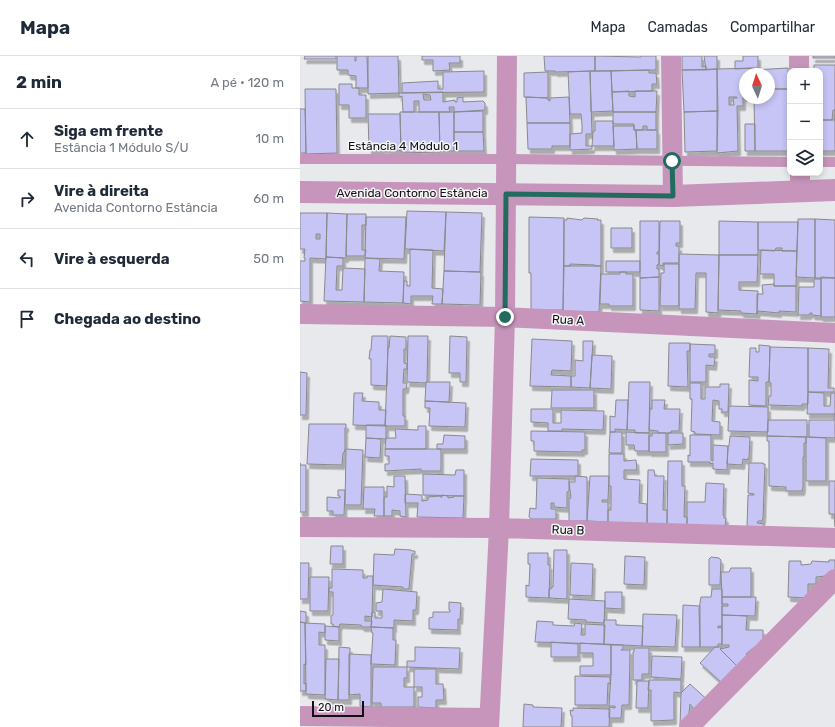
<!DOCTYPE html>
<html lang="pt">
<meta charset="utf-8">
<style>
:root{--surface:#fff;--page:#f2f2f3;--text:#1f2937;--muted:#747a83;--line:#e0e1e3}
body{margin:0;font-family:Rubik,sans-serif;background:var(--page);color:var(--text)}
.controls{position:absolute;right:12px;top:12px;display:grid;overflow:hidden;border-radius:8px;box-shadow:0 2px 6px #0003}
.controls button{width:36px;height:36px;display:grid;place-items:center;padding:0;border:0;border-bottom:1px solid var(--line);background:var(--surface);color:var(--text);font:20px sans-serif}
.compass{position:absolute;left:439px;top:12px;width:36px;height:36px;border-radius:50%;background:var(--surface);box-shadow:0 2px 6px #0003;rotate:356deg}
.scale{position:absolute;left:12px;bottom:10px;width:52px;box-sizing:border-box;padding-left:4px;border:2px solid #111112;border-top:0;font-size:11px;line-height:14px;white-space:nowrap;color:#111112;-webkit-text-stroke:3px #f6f6f9;paint-order:stroke}
.stop{position:absolute;width:12px;height:12px;margin:-9px;border:3px solid #236a5f;border-radius:50%;background:#fff}
.stop.end{background:#236a5f;border-color:#fff;box-shadow:0 1px 4px #0008}
.list{margin:0;padding:0;list-style:none}
h2{display:flex;justify-content:space-between;align-items:center;height:52px;margin:0;padding:0 16px;font-size:17px}
h2 small{font-size:13px;font-weight:400;color:var(--muted)}
.list li{display:grid;grid-template-columns:26px 1fr auto;gap:12px;align-items:center;box-sizing:border-box;height:60px;padding:0 16px;border-top:1px solid var(--line)}
.list b{display:block;font-size:15px;white-space:nowrap}
.list p{margin:0;font-size:13px;white-space:nowrap;color:var(--muted)}
.list em{font-size:13px;font-style:normal;color:var(--muted)}
.icon{flex:none;width:22px;height:22px;fill:none;stroke:currentColor;stroke-width:2;stroke-linecap:round;stroke-linejoin:round}
.map{position:relative;flex:none;width:535px;height:671px;overflow:hidden}
header{display:flex;align-items:center;gap:24px;box-sizing:border-box;height:56px;padding:0 20px;background:var(--surface);border-bottom:1px solid var(--line)}
header strong{font-size:19px}
nav{display:flex;gap:22px;margin-inline-start:auto;font-size:14px}
main{display:flex}
aside{flex:1;background:var(--surface)}
.map>svg:first-child{display:block}
.building{fill:#c7c4f6;stroke:#89898c;fill-rule:evenodd;filter:url(#shadow)}
.lines{fill:none;stroke-linecap:round;stroke-linejoin:round}
.service{stroke:#c795bb;stroke-width:10}
.minor{stroke:#c795bb;stroke-width:20}
.tertiary{stroke:#c795bb;stroke-width:22}
.route{stroke:#236a5f;stroke-width:5}
.labels{text-anchor:middle;stroke-width:3;stroke-linejoin:round;paint-order:stroke}
.street-label{font-size:12px;fill:#111112;stroke:#f6f6f9}
</style>
<header>
<strong>Mapa</strong>
<nav><a>Mapa</a><a>Camadas</a><a>Compartilhar</a></nav>
</header>
<main>
<aside>
<h2>2 min<small>A pé · 120 m</small></h2>
<ul class="list">
<li><svg class="icon" aria-label="ahead" viewBox="0 0 24 24"><path d="M12 20V5M6 11l6-6 6 6"/></svg><div><b>Siga em frente</b><p>Estância 1 Módulo S/U</p></div><em>10 m</em></li>
<li><svg class="icon" aria-label="right" viewBox="0 0 24 24"><path d="M7 20v-9h11M14 6l5 5-5 5"/></svg><div><b>Vire à direita</b><p>Avenida Contorno Estância</p></div><em>60 m</em></li>
<li><svg class="icon" aria-label="left" viewBox="0 0 24 24"><path d="M17 20v-9H6M10 6l-5 5 5 5"/></svg><div><b>Vire à esquerda</b></div><em>50 m</em></li>
<li><svg class="icon" aria-label="arrive" viewBox="0 0 24 24"><path d="M6 21V4h12l-3 4 3 4H6"/></svg><div><b>Chegada ao destino</b></div></li>
</ul>
</aside>
<div class="map">
<svg width="535" height="671" viewBox="0 0 535 671">
<defs>
<filter id="shadow"><feDropShadow dx="2.5" dy="4.5" stdDeviation="0" flood-color="#0004"/></filter>
</defs>
<rect width="100%" height="100%" fill="#e8e9ec"/>
<path class="building" d="M5 0H36V3H4Z
M37 0H55V5H56V0H67L68 32H56V20L48 19V14H37Z
M68 0H98L99 37 68 38Z
M122 0H160V7H149L150 14 133 15V4H122Z
M244 0H295V15L255 16V15H245Z
M295 0 341 1V0H356V14L295 15Z
M382 0H402V11L406 10V14H382Z
M404 0H417V13L406 14Z
M443 0H458V12L435 13V5H443Z
M513 0H535V2H513Z
M514 9H535V64V54H533L532 64H522V56H520V15H514Z
M454 12V18H445V41H443V50H437L438 95 417 97V13ZM429 41H437V42H433L434 49H429Z
M488 12 489 33H469V18H454V14Z
M417 13 418 55 384 56 382 14Z
M349 14V17H356L357 28H352V35L312 36 311 15Z
M184 15V36L102 37V27L138 25V33H143V16Z
M290 15 292 78H286V90H292V93L270 94V78L282 77V69L281 58H270L268 16Z
M290 15H311L313 55 291 56Z
M248 16V42L224 41V17Z
M39 28H52V32H59V39H66V62H49V49H39Z
M5 33H36L37 97 6 98Z
M469 33H489L490 95H455L454 42H469Z
M329 35V40L335 41V35H357L356 56H313L312 36Z
M143 36V46L155 44V46H157V42L163 41V46L183 45 185 47V54L154 56V51H149L150 56H119V45H114V56H103L102 40 99 41V37ZM123 38 130 39 131 44H124Z
M226 41 248 42V44L250 45V42L269 41 270 67H227Z
M0 53H5L6 97H0Z
M183 55V76H154V56Z
M418 55 417 95 385 96 384 56Z
M100 56H139L140 97 101 96Z
M139 56H154V95H140Z
M313 56H356V74H347V70H343V74H334V68H313Z
M68 58H100L101 94 98 95H90L88 93H82L79 95 69 94Z
M520 64H535V95H520Z
M295 65H313L314 90H292L293 75H295Z
M227 67H270V90H252V93H228Z
M445 68H455V95H445Z
M313 70H334V74H336L337 93 314 94Z
M336 74H357V93H337Z
M154 76H183L184 95H154Z
M107 155 146 156 144 195 105 193Z
M146 156 182 157 180 216 144 215Z
M0 157H27L26 203 10 202V246L0 245V205H5V202H4L5 193H0ZM16 178H20V183H16Z
M27 157 47 158 46 202 26 201Z
M47 158H66V169H62V194H66L65 200H46Z
M66 161H106L104 203 65 202Z
M229 161 264 162 263 254H231V217H229Z
M267 162 282 164 284 162 298 163 297 164H301V210H295V209L270 208V210H264V164H267Z
M498 163H515V222L496 221Z
M515 163 535 164V222H515Z
M340 165H359V196H357V198H359V208L357 209V213H359V221L340 222Z
M360 165H380V187H376V190H379V207H363V210L359 209Z
M419 165 458 166V199H419Z
M458 166H498L497 195H482V192H476L475 195 458 194Z
M311 172H332V192H311Z
M110 193 133 194 132 232 143 233 142 248H132L133 240H111V248L103 247 104 225H107V230H110Z
M461 194 497 195 496 230H474V218H460Z
M379 198 419 199 418 257 406 256V217H396L395 253H379Z
M419 199H458L457 226H439V234L458 235 457 258 441 257V255L418 254Z
M26 201 43 202V210H37L36 234H42L43 212 65 213 64 246 24 245Z
M65 202 80 203 79 215 104 216 103 247 64 246Z
M306 205H340V216H306Z
M364 208H379V250H360L361 217H364Z
M264 210H301L299 256 263 255Z
M144 215 181 216 180 249 142 248Z
M320 216H326V218H333V250H309V248H300L301 218H320Z
M359 221V255L340 254V222Z
M521 221 535 222V261H521Z
M514 223H521V260L512 259V257H510L509 259H498L499 231H514Z
M474 228V230H496V256L479 255V257L458 255 457 258V238H463L462 229Z
M72 280H88L87 330 71 329V303H69L70 294H71Z
M90 280 106 281V293H104V307L107 308V313H104L103 327H107L106 333H103V360H105V370H85L88 292H89Z
M108 280H128L127 326 126 327 107 326Z
M150 280 167 281 166 326H160V317H149Z
M232 283 272 285 271 315 252 314 251 319 271 320V331L230 330Z
M283 285H293L290 332 271 331V320H275V304L283 305Z
M369 287H390V295H387L388 331 368 330Z
M390 288 415 289V298H409V301H415L414 310 406 309V326H390Z
M459 289 470 290 469 326H466V350L449 349V324L458 325V321H449L450 292H456V296H459Z
M470 291 508 292V348H502V350L468 349 469 340H471V327L469 326Z
M508 292 529 293 528 332H534V336H508Z
M292 299 312 300 311 333 290 332Z
M0 316 7 317 6 359H0Z
M126 326H150L149 346 125 345Z
M329 326H350L349 377H335V374H327Z
M390 327H401V343H405V331H420V328H429L428 356H422V353H419V345L413 344 412 365 420 366V379L395 378V376L391 375 392 343H390Z
M252 334H294V352H251Z
M508 336 524 337V350H530L531 337H535V358H507Z
M54 337H63L62 345 79 346V354H86L85 370 53 369Z
M316 344H328L327 374 315 373V376H310V360L315 361Z
M352 344H365L364 353H380L379 375H371V377H358V375L349 374 350 353H352Z
M125 345 166 347 165 371 129 370 130 352H125Z
M429 350 468 351V376L428 375Z
M231 353H253V367H261V354L304 355 303 374 262 373V375H248V367L231 366Z
M534 358H535V382L509 381V364H534Z
M468 364H507V381L467 380Z
M9 368H46V372H45V393L44 397H43L42 409 7 408Z
M66 369H86V383L66 382Z
M118 370H126V393H85L86 382H96L95 373 118 374Z
M231 375 285 376V394H282V396L234 395V385H231Z
M310 376H322V397H309Z
M326 376 349 377V395H335L334 389H326Z
M352 377H366V396H349V380H352Z
M368 377H383V388L368 389Z
M144 379 165 380V393H137V388H143Z
M390 379H411V404L413 405V389L428 390 427 414 413 413V407L410 408V406H388V399L390 400Z
M430 380 450 381 449 402H448V404L443 403 442 409 427 408 428 390H429Z
M467 380 506 381V387H504V401H503V431L502 435H486V431L469 430V385H467Z
M506 381 526 382V425H506Z
M66 382 81 383 80 402 65 401Z
M46 393 63 394 61 449H45Z
M85 393H141V415H121V413L85 415V408H89V400H85Z
M309 398H324V405L336 404 337 414H324V423L340 424 339 447 347 448V468L308 467V454H311V430H309Z
M231 403 278 404V420H230Z
M368 405H382V430H385L384 461H387V470L367 469Z
M0 407V409H6V456H0Z
M449 407H463V408H465L463 462 462 465H458L457 467 464 468V471H447L448 439H454V438L448 437Z
M156 414H164V440L123 439V418L155 419Z
M348 414H354L355 420H364L363 454H367V469H347Z
M94 420H105L106 461 100 460V455L92 454V460H84V441H87V430L94 431Z
M275 420 287 421V465H269V442H271L269 426H275Z
M290 420H309L308 444H302V446H308V466L287 465Z
M237 422 269 423V435L267 436V452L254 451V447H251V453H256V463H231L229 461 230 452 236 453Z
M529 425H535V471L534 458H529Z
M406 427 424 428 423 459H424V462H426L425 471 387 470V446H405Z
M64 431H84V460H74L75 453H63Z
M38 434H45L44 459H33V455H27V441L40 442V440H38Z
M105 438 122 439V445H123L128 444V441L140 440V441H142V439L148 440V442L154 441V440H164L163 462 117 461 118 447H105Z
M31 490H43V508H30Z
M95 493 111 494 112 495H115V498H112L109 533H103V531L73 529 74 498 94 499Z
M254 494H267V543L249 542V533H251L252 531H253Z
M228 497H248V509H250L249 542 226 541V529L229 530 230 508H228Z
M325 500 345 501 344 529 324 528Z
M411 501 419 502 421 504 420 529H409V503Z
M529 504H535V519L516 521V528H508V542L488 541 489 505H501V509L511 508 512 505 529 506Z
M0 507H9L8 543H0Z
M271 507 293 508 292 540 270 539Z
M431 512H451V541H422L421 516H429Z
M32 513 63 514V522H67V520H73L72 561 65 560V565H72L71 571H62L61 569 40 568 39 571 33 570V568H31V560L33 559V536H29V532H32Z
M10 521H29L28 555H10Z
M83 533 117 536 116 554H113V565L94 564V572L71 571 72 556H75V562H82V555H76V547L82 546Z
M412 533H422V570H418V572L422 571V588H418V591H400L399 553 401 541H411Z
M305 536H322V553L305 552Z
M422 541H456L455 560 422 559V550H428V548H422Z
M269 543 305 545 304 567 286 566V564L268 563Z
M149 546 161 547 160 564 158 563V574L129 573V562L133 561V556H150V554H149Z
M383 549 400 550V591H382Z
M0 555 6 556V567L0 566Z
M343 558 377 559 375 591 342 590Z
M422 559 447 560 446 574H463V591L453 592 446 598 451 602 437 610 420 593 429 591V589H422Z
M304 564H316V569L343 570 342 590 304 588Z
M237 565 253 566V569L274 570 275 567 282 568 281 579H285V568L305 569 304 588 235 586Z
M0 566 5 567 6 609 4 608V628L6 627V635H0Z
M5 567 25 568V577L19 576V589H25V639L6 638Z
M25 570 39 571V585L25 584Z
M71 571 93 572V584H96L95 609 71 608 73 577H72Z
M251 586 278 588V601H251Z
M280 587 311 589V619H280V610H293V597H280Z
M311 589H323V593L321 594H330L329 649H322L321 662H309V651L315 652V650H309L311 619Z
M39 591 50 592 49 644H38Z
M115 591 160 592 159 613 107 611V605H115Z
M415 591H422L420 593 437 610 421 626 400 607Z
M334 592H349V618H342V624H333V596H334Z
M49 598 71 599V651L60 650V638L49 639Z
M352 600 382 601 381 623 351 621Z
M26 603H39L38 644 25 643Z
M73 611H107V622H104V631H114V651H81V647H72Z
M114 613H136V628H143L144 644H136V652L118 651V641H122V631H114Z
M275 620 310 621V628L308 627 307 649H275Z
M349 624H381V637L374 636V664L351 665V634H348Z
M337 625H349L348 652H336Z
M390 628 412 648 380 671 381 637ZM390 648 398 658 389 657Z
M224 648 233 649V651L262 652 261 671H223Z
M273 652 310 653 309 671H272V660H271L270 654 273 655Z"/>
<g class="lines">
<path class="service" d="M0 103H206L490 106
M520 106H535"/>
<path class="minor" d="M371 0 373 140
M499 0V15
M500 117V135
M0 258 205 261 535 277
M0 471 199 472 535 482
M0 660 189 662
M189 671 199 472 205 261 207 0
M389 671 535 523"/>
<path class="tertiary" d="M0 136 373 140 535 134"/>
</g>
<g class="lines">
<path class="route" d="M205 261 206 138 373 140 372 105"/>
</g>
<g class="labels">
<g class="street-label">
<text x="103" y="94">Estância 4 Módulo 1</text>
<text x="112" y="141">Avenida Contorno Estância</text>
<text transform="translate(268 264) rotate(3)" y="4">Rua A</text>
<text transform="translate(268 474) rotate(2)" y="4">Rua B</text>
</g>
</g>
</svg>
<div class="controls">
<button>+</button>
<button>−</button>
<button><svg class="icon" aria-label="layers" viewBox="0 0 24 24"><path d="M12 4l9 5-9 5-9-5zM3 14l9 5 9-5"/></svg></button>
</div>
<svg class="compass" viewBox="-18 -18 36 36"><path d="M0-13l5 13h-10z" fill="#e53935"/><path d="M0 13l5-13h-10z" fill="#747a83"/></svg>
<div class="scale">20 m</div>
<div class="stop" style="left:372px;top:105px"></div>
<div class="stop end" style="left:205px;top:261px"></div>
</div>
</main>
